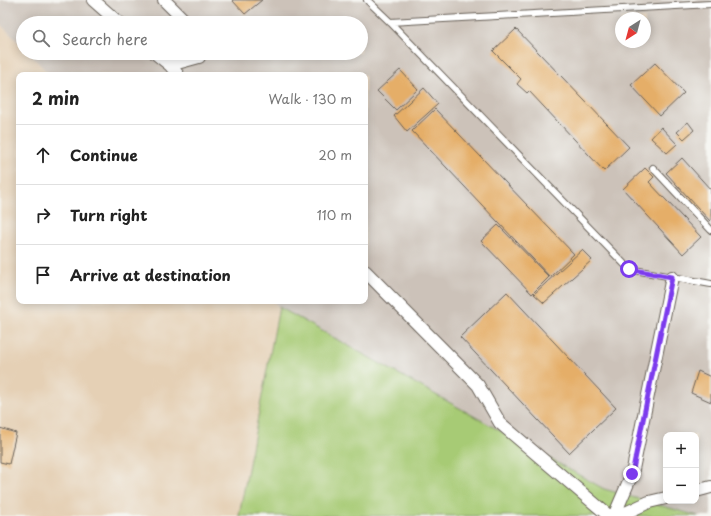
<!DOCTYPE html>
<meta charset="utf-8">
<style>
:root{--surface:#fff;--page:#f2f2f2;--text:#222;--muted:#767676;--line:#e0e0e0}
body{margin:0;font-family:"Playpen Sans",sans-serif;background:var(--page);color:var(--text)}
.controls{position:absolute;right:12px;bottom:12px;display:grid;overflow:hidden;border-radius:8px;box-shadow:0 2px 10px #0003}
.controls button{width:36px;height:36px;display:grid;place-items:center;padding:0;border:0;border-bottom:1px solid var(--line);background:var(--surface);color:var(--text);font:20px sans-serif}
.compass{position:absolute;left:615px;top:12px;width:36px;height:36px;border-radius:50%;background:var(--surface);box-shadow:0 2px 10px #0003;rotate:216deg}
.stop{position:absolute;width:12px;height:12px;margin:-9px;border:3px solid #7c3aed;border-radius:50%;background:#fff}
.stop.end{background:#7c3aed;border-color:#fff;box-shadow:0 1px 4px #0008}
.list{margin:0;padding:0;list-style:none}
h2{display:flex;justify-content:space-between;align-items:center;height:52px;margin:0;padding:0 16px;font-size:17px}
h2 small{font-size:13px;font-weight:400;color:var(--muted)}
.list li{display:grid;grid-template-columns:26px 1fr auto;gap:12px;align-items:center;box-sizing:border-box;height:60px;padding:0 16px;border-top:1px solid var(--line)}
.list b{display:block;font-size:15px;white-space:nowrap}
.list em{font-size:13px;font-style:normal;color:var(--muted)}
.icon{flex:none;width:22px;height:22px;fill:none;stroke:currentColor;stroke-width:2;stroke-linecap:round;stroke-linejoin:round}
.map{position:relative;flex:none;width:711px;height:516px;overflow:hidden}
.search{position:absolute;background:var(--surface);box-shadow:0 2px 10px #0003;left:16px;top:16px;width:352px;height:44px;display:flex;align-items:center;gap:10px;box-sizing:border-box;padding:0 14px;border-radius:22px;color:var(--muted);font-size:15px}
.panel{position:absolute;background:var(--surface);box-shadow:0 2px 10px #0003;left:16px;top:72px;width:352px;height:232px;border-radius:8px}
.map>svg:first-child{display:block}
.built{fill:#e5d0b5}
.industrial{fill:#ccc2b9;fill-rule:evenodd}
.green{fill:#a7cb75;stroke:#627448}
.building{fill:#e5ae67}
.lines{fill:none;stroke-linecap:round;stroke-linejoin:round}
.lane-casing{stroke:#686057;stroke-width:8}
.street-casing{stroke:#686057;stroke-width:14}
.lane{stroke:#fff;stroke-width:6}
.street{stroke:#fff;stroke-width:12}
.route{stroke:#7c3aed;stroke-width:5}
</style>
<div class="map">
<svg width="711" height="516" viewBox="0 0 711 516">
<rect width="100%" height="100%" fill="#f6f6f2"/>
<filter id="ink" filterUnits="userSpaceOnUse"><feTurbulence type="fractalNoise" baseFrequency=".025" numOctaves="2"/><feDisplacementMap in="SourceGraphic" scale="8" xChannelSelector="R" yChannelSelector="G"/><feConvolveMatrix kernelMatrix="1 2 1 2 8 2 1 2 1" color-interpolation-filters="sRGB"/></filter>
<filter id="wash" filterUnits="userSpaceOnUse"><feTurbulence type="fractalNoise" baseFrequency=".012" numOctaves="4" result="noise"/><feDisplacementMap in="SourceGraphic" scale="16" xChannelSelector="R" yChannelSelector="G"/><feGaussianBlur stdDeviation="0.9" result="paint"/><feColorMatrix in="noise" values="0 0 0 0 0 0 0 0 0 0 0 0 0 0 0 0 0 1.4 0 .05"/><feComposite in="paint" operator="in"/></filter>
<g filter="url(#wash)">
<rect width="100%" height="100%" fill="#f4dfc5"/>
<path class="built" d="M0 24 23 47V53H29L50 75H19V301H273L279 307 239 516H0Z"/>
<path class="industrial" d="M0 0H711V516H698L604 489 279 307 273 301H365V75H50L29 53H361V23H23V47L0 24ZM621 18H645V42H621ZM666 435H696V501H666Z"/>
<path class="green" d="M279 307 604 489 698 516H239Z"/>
<g id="blocks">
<path class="building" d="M232 0H262L245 14Z
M516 29 629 147 604 171 529 91 527 93 517 84 521 79 493 51Z
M655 63 684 93 660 116 631 85Z
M400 70 418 89 396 110 377 91Z
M424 88 438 104 407 132 394 116Z
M435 109 574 254 550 277 412 131Z
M688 122 694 130 684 139 677 132Z
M661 127 677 144 667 153 651 138Z
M682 158 711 190V220L710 221 666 173Z
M645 168 654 177 649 182 701 237 683 254 623 189Z
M498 225 549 277 532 294 481 241Z
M582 250 592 260 544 303 534 294Z
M507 292 616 408 569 453 460 337Z
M698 371 711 377V402L691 393Z
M0 428 16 433 9 464 0 462Z"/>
</g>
</g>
<g filter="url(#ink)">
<use href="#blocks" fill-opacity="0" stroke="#686057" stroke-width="1"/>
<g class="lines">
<defs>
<path id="lane" d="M367 0 390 22 629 269 711 284
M390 22 711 4
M653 168 711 230"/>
<path id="street" d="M93 0 119 23
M164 0 187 23
M155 53 170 65 178 75
M170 65 199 57 200 53
M365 271 478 385 500 423 609 516
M696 491 711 487
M614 516 632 474 672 277
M619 516 649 502 666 498"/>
</defs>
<use href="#lane" class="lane-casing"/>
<use href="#street" class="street-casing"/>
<use href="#lane" class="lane"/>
<use href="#street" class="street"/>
</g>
</g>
<g class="lines" filter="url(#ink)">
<path class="route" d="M629 269 672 277 632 474"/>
</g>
</svg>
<div class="controls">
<button>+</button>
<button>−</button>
</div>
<svg class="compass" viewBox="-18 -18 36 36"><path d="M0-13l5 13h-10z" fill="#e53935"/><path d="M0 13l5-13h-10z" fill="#767676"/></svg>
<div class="stop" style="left:629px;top:269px"></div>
<div class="stop end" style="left:632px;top:474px"></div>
<div class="search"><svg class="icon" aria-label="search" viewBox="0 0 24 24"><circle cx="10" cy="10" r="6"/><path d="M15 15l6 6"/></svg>Search here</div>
<section class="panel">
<h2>2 min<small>Walk · 130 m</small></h2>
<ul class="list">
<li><svg class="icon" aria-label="ahead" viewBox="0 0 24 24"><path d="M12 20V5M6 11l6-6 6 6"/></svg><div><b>Continue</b></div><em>20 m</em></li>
<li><svg class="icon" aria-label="right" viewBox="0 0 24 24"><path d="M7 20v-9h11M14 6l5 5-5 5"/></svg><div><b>Turn right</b></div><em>110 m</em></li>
<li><svg class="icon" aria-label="arrive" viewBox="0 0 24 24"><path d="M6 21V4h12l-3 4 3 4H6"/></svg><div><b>Arrive at destination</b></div></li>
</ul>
</section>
</div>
